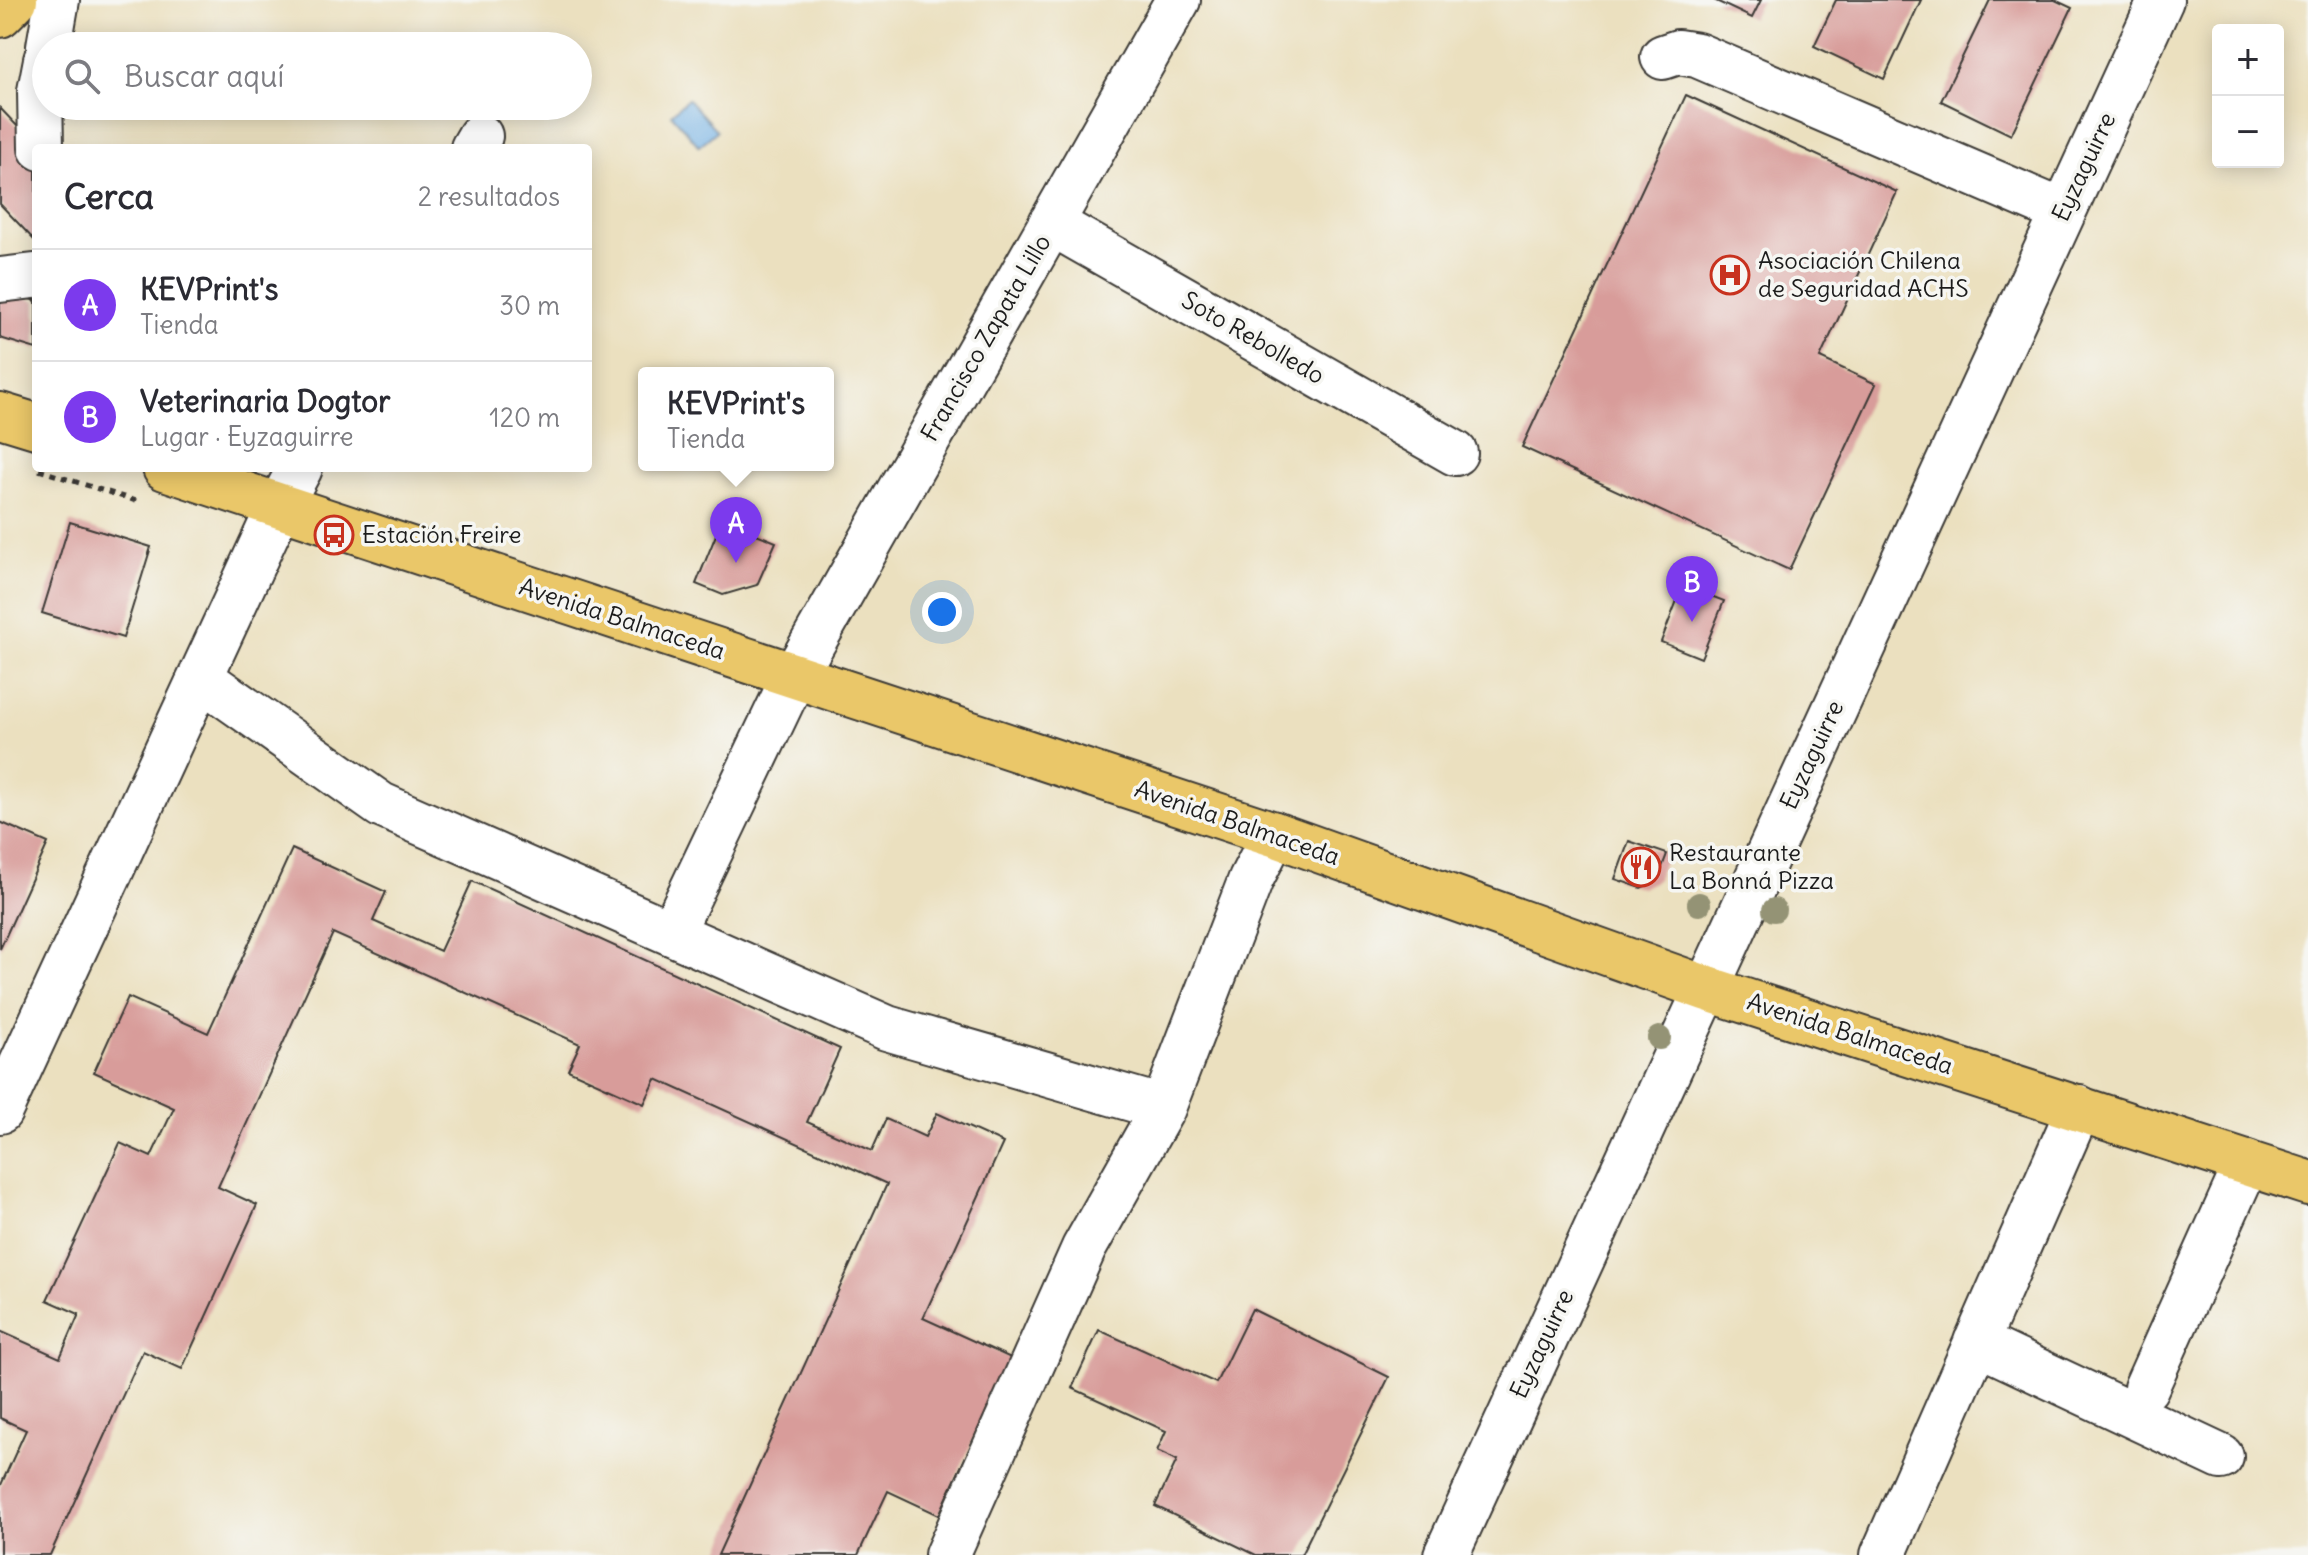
<!DOCTYPE html>
<html lang="es">
<meta charset="utf-8">
<style>
:root{--surface:#fff;--page:#f2f2f3;--text:#2b2b33;--muted:#7c7c81;--line:#e1e1e2;--accent:#7c3aed}
body{margin:0;font-family:Delius,sans-serif;background:var(--page);color:var(--text)}
.controls{position:absolute;right:24px;top:24px;display:grid;overflow:hidden;border-radius:8px;box-shadow:0 4px 20px #0003}
.controls button{width:72px;height:72px;display:grid;place-items:center;padding:0;border:0;border-bottom:2px solid var(--line);background:var(--surface);color:var(--text);font:40px sans-serif}
.you{position:absolute;left:942px;top:612px;width:28px;height:28px;margin:-20px;border:6px solid #fff;border-radius:50%;background:#1a73e8;box-shadow:0 0 0 12px #1a73e833}
.badge{display:grid;place-items:center;width:52px;height:52px;border-radius:50%;background:var(--accent);color:#fff;font-size:26px;font-weight:700}
.pin{position:absolute;translate:-50% -66px;filter:drop-shadow(0 2px 4px #0008)}
.pin::after{content:'';position:absolute;top:42px;width:28px;height:24px;background:inherit;clip-path:polygon(0 0,100% 0,50% 100%)}
.popup{position:absolute;left:638px;top:367px;width:196px;height:104px;box-sizing:border-box;display:grid;place-content:center;border-radius:8px;background:var(--surface);filter:drop-shadow(0 2px 6px #0005);font-size:26px;white-space:nowrap;color:var(--muted)}
.popup b{font-size:30px;color:var(--text)}
.popup::after{content:'';position:absolute;left:50%;top:100%;margin-left:-16px;border:16px solid transparent;border-top-color:var(--surface)}
.list{margin:0;padding:0;list-style:none}
h2{display:flex;justify-content:space-between;align-items:center;height:104px;margin:0;padding:0 32px;font-size:34px}
h2 small{font-size:26px;font-weight:400;color:var(--muted)}
.list li{display:grid;grid-template-columns:52px 1fr auto;gap:24px;align-items:center;box-sizing:border-box;height:112px;padding:0 32px;border-top:2px solid var(--line)}
.list b{display:block;font-size:30px;white-space:nowrap}
.list p{margin:0;font-size:26px;white-space:nowrap;color:var(--muted)}
.list em{font-size:26px;font-style:normal;color:var(--muted)}
.icon{flex:none;width:44px;height:44px;fill:none;stroke:currentColor;stroke-width:2;stroke-linecap:round;stroke-linejoin:round}
.map{position:relative;flex:none;width:2308px;height:1555px;overflow:hidden}
.search{position:absolute;background:var(--surface);box-shadow:0 4px 20px #0003;left:32px;top:32px;width:560px;height:88px;display:flex;align-items:center;gap:20px;box-sizing:border-box;padding:0 28px;border-radius:44px;color:var(--muted);font-size:30px}
.panel{position:absolute;background:var(--surface);box-shadow:0 4px 20px #0003;left:32px;top:144px;width:560px;height:328px;border-radius:8px}
.map>svg:first-child{display:block}
.water{fill:#73b1e5;stroke:#486680;stroke-width:2}
.building{fill:#d89c9a}
.lines{fill:none;stroke-linecap:round;stroke-linejoin:round}
.minor-casing{stroke:#3b3934;stroke-width:48}
.major-casing{stroke:#3b3934;stroke-width:48}
.path{stroke:#3b3934;stroke-width:5;stroke-dasharray:6 6;stroke-linecap:butt}
.minor{stroke:#fff;stroke-width:44}
.major{stroke:#eac769;stroke-width:44}
.tree{fill:#949375}
.labels{text-anchor:middle;stroke-width:7;stroke-linejoin:round;paint-order:stroke}
.street-label{font-size:24px;fill:#1c1c1c;stroke:#f6f6f2}
.poi-label{font-size:24px;fill:#1c1c1c;stroke:#f6f6f2;text-anchor:start}
</style>
<div class="map">
<svg width="2308" height="1555" viewBox="0 0 2308 1555">
<rect width="100%" height="100%" fill="#f6f6f2"/>
<filter id="ink" filterUnits="userSpaceOnUse"><feTurbulence type="fractalNoise" baseFrequency=".0125" numOctaves="2"/><feDisplacementMap in="SourceGraphic" scale="16" xChannelSelector="R" yChannelSelector="G"/><feConvolveMatrix kernelMatrix="1 2 1 2 8 2 1 2 1" color-interpolation-filters="sRGB"/></filter>
<filter id="wash" filterUnits="userSpaceOnUse"><feTurbulence type="fractalNoise" baseFrequency=".006" numOctaves="4" result="noise"/><feDisplacementMap in="SourceGraphic" scale="32" xChannelSelector="R" yChannelSelector="G"/><feGaussianBlur stdDeviation="1.8" result="paint"/><feColorMatrix in="noise" values="0 0 0 0 0 0 0 0 0 0 0 0 0 0 0 0 0 1.4 0 .05"/><feComposite in="paint" operator="in"/></filter>
<g filter="url(#wash)">
<rect width="100%" height="100%" fill="#ebe0bf"/>
<path class="water" d="M688 99 717 131 699 146 671 114Z"/>
<g id="blocks">
<path class="building" d="M1714 0H1761L1752 18Z
M1836 0H1921L1884 79 1814 46Z
M1990 0H2055L2072 8 2011 135 1941 101Z
M1686 95 1897 192 1820 358 1876 384 1789 570 1522 447Z
M0 108 38 148H36V242L0 204Z
M0 290 36 301V349L0 338Z
M722 520 776 542 757 585 723 595 696 584Z
M70 522 151 547 123 638 42 613Z
M1683 585 1724 601 1701 658 1661 642Z
M0 822 48 843 0 949Z
M1629 841 1667 854 1657 880 1641 888 1615 879Z
M292 849 386 892 373 921 440 951 472 881 840 1049 807 1122 872 1151 886 1119 925 1137 937 1113 1003 1143 923 1318 1011 1358 939 1515 888 1491 858 1555H718L887 1184 656 1079 644 1104 568 1070 580 1044 333 933 218 1187 257 1205 182 1369 143 1351 50 1555H0V1487L26 1430 0 1418V1331L60 1358 79 1314 47 1300 120 1143 151 1157 174 1108 94 1072 128 997 208 1033Z
M1252 1309 1389 1377 1301 1555H1256L1155 1506 1177 1460 1157 1451 1166 1431 1072 1388 1099 1330 1216 1383Z"/>
</g>
</g>
<g filter="url(#ink)">
<use href="#blocks" fill-opacity="0" stroke="#3b3934" stroke-width="2"/>
<g class="lines">
<defs>
<path id="minor" d="M49 46 57 0
M1663 57 1678 52 1697 55 2063 212
M41 148 40 91 46 60
M473 148 480 136
M1051 223 1455 453
M0 280 34 276
M201 678 381 805 887 1028 1163 1108
M672 932 794 676 1178 0
M0 1111 280 505 300 468
M1976 1342 2221 1457
M2146 1388 2247 1163
M947 1555 1084 1248 1163 1108 1251 879 1274 834
M1446 1555 2161 0
M1883 1555 2079 1108"/>
<path id="major" d="M0 15 15 0
M0 415 36 426
M165 468 1274 834 1705 988 2308 1183"/>
</defs>
<use href="#minor" class="minor-casing"/>
<use href="#major" class="major-casing"/>
<path class="path" d="M39 470 136 501"/>
<use href="#minor" class="minor"/>
<use href="#major" class="major"/>
</g>
<g class="tree">
<circle cx="1699" cy="904" r="12"/>
<circle cx="1774" cy="910" r="12"/>
<circle cx="1659" cy="1038" r="12"/>
</g>
</g>
<defs>
<symbol id="hospital-ring" viewBox="-11 -11 22 22"><circle r="9.5" fill="#f6f6f2" stroke="#c8321e" stroke-width="1.5"/><path d="M-5-5h3v3.5h4V-5h3V5h-3V1.5h-4V5h-3Z" fill="#c8321e"/></symbol>
<symbol id="bus-ring" viewBox="-11 -11 22 22"><circle r="9.5" fill="#f6f6f2" stroke="#c8321e" stroke-width="1.5"/><path d="M-5-6H5V4H4V6H2V4H-2V6H-4V4H-5ZM-3.5-4V0h7V-4ZM-3.5 1.2v1.5H-2V1.2ZM2 1.2v1.5H3.5V1.2Z" fill="#c8321e"/></symbol>
<symbol id="restaurant-ring" viewBox="-11 -11 22 22"><circle r="9.5" fill="#f6f6f2" stroke="#c8321e" stroke-width="1.5"/><path d="M-5-6h1v4h1v-4h1v4h1v-4h1v5L-1.5 .5V6h-2V.5L-5-1ZM5-6V6H3V1.5H1.5Q1.5-4 5-6Z" fill="#c8321e"/></symbol>
</defs>
<g fill-rule="evenodd">
<use href="#hospital-ring" x="1708" y="253" width="44" height="44"/>
<use href="#bus-ring" x="312" y="513" width="44" height="44"/>
<use href="#restaurant-ring" x="1619" y="845" width="44" height="44"/>
</g>
<g class="labels">
<g class="street-label">
<text transform="translate(2084 167) rotate(-65)" y="8">Eyzaguirre</text>
<text transform="translate(986 338) rotate(-60)" y="8">Francisco Zapata Lillo</text>
<text transform="translate(1253 338) rotate(30)" y="8">Soto Rebolledo</text>
<text transform="translate(622 619) rotate(18)" y="8">Avenida Balmaceda</text>
<text transform="translate(1812 755) rotate(-65)" y="8">Eyzaguirre</text>
<text transform="translate(1237 823) rotate(19)" y="8">Avenida Balmaceda</text>
<text transform="translate(1850 1034) rotate(18)" y="8">Avenida Balmaceda</text>
<text transform="translate(1542 1344) rotate(-65)" y="8">Eyzaguirre</text>
</g>
<g class="poi-label">
<text x="1758" y="269">Asociación Chilena<tspan x="1758" dy="28">de Seguridad ACHS</tspan></text>
<text x="362" y="543">Estación Freire</text>
<text x="1669" y="861">Restaurante<tspan x="1669" dy="28">La Bonná Pizza</tspan></text>
</g>
</g>
</svg>
<div class="controls">
<button>+</button>
<button>−</button>
</div>
<div class="you"></div>
<div class="pin badge" style="left:736px;top:563px">A</div>
<div class="popup"><b>KEVPrint's</b>Tienda</div>
<div class="pin badge" style="left:1692px;top:622px">B</div>
<div class="search"><svg class="icon" aria-label="search" viewBox="0 0 24 24"><circle cx="10" cy="10" r="6"/><path d="M15 15l6 6"/></svg>Buscar aquí</div>
<section class="panel">
<h2>Cerca<small>2 resultados</small></h2>
<ul class="list">
<li><span class="badge">A</span><div><b>KEVPrint's</b><p>Tienda</p></div><em>30 m</em></li>
<li><span class="badge">B</span><div><b>Veterinaria Dogtor</b><p>Lugar · Eyzaguirre</p></div><em>120 m</em></li>
</ul>
</section>
</div>
